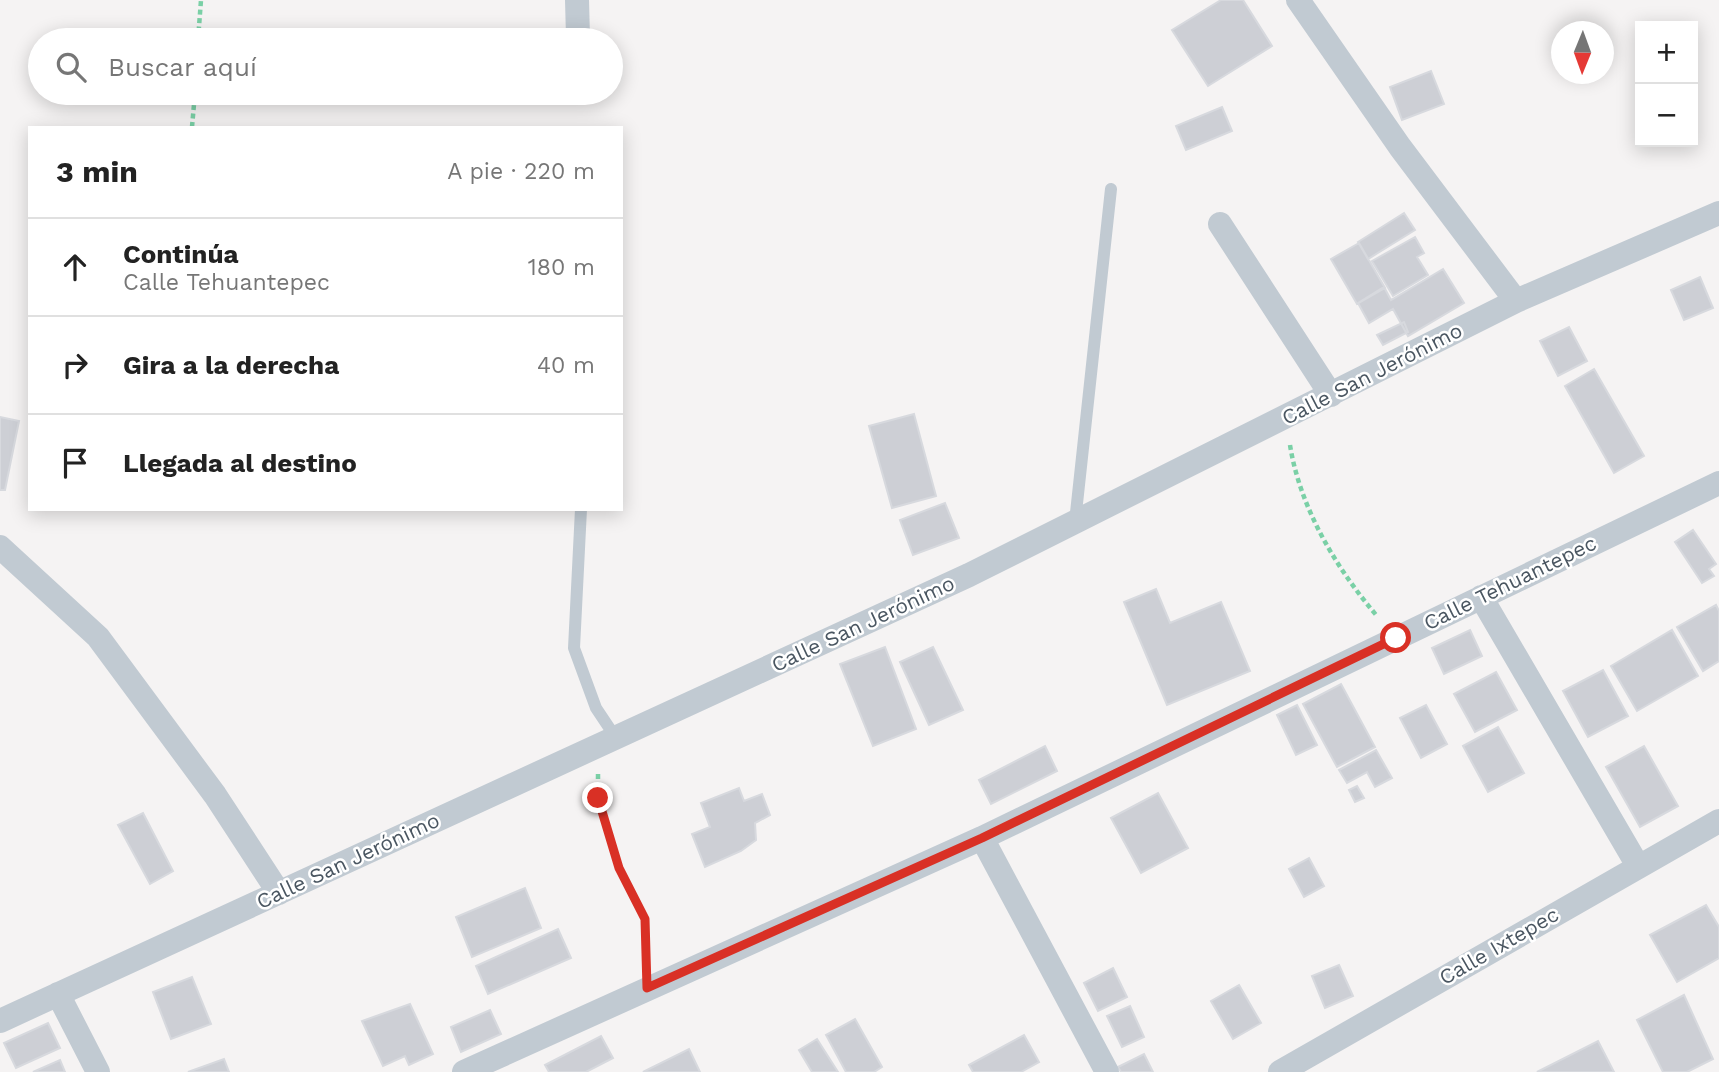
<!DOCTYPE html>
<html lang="es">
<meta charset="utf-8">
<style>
:root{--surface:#fff;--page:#f6f6f6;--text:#222;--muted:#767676;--line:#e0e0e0}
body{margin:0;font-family:"Work Sans",sans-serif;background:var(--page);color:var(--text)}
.controls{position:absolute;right:21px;top:21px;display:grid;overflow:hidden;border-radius:0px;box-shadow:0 4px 18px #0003}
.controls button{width:63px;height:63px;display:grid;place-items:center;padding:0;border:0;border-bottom:2px solid var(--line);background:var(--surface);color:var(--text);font:35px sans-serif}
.compass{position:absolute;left:1551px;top:21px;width:63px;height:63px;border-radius:50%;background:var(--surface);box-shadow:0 4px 18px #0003;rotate:181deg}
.stop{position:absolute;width:21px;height:21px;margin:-16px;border:5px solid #d93025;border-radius:50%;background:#fff}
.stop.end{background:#d93025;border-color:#fff;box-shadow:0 2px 7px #0008}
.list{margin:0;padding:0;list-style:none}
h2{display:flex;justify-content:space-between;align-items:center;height:91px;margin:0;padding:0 28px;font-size:30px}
h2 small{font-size:23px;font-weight:400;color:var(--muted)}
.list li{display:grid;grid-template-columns:46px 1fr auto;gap:21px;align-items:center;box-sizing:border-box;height:98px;padding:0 28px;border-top:2px solid var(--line)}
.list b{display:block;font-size:26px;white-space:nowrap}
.list p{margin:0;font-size:23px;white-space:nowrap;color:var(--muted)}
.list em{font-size:23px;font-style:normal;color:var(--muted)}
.icon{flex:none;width:38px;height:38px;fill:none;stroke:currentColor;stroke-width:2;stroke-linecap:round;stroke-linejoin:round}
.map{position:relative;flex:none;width:1719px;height:1072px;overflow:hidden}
.search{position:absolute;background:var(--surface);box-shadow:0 4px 18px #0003;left:28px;top:28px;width:595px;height:77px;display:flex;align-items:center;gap:18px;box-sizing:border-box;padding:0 24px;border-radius:38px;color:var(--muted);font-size:26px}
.panel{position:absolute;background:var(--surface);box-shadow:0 4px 18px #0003;left:28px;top:126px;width:595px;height:385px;border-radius:0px}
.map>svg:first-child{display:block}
.building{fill:#cdcfd5;stroke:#d7d9de;stroke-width:2}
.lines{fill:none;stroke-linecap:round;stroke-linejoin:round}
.path{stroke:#7ad0a6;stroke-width:4.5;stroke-dasharray:5 3.5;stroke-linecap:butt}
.lane{stroke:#c1cad2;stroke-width:12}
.street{stroke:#c1cad2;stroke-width:24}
.route{stroke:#d93025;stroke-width:9}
.labels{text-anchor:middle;stroke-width:5;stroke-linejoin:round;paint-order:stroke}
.street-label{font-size:21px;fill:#4a5661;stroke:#fff}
</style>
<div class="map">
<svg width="1719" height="1072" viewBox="0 0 1719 1072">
<rect width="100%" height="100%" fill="#f5f3f3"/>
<path class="building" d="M1221 0H1243L1272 46 1208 86 1172 30Z
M1431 71 1444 104 1402 120 1390 87Z
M1222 107 1232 131 1186 150 1176 126Z
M1404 213 1415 230 1368 259 1358 242Z
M1415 237 1424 253 1417 257 1428 275 1393 296 1372 261Z
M1359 243 1385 288 1357 304 1331 259Z
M1443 269 1464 303 1408 336 1393 309 1369 323 1358 303 1384 287 1391 300Z
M1700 277 1713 308 1684 320 1671 290Z
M1404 322 1408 332 1383 345 1377 335Z
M1569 327 1587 361 1558 376 1540 341Z
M1594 369 1644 456 1614 473 1565 386Z
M914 414 936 496 892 508 869 426Z
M0 417 19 421 5 490H0Z
M945 503 959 538 913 555 900 520Z
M1693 530 1716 564 1709 569 1714 576 1702 583 1675 542Z
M1156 589 1170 623 1221 602 1250 671 1167 705 1124 602Z
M1716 605 1719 611V661L1703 671 1677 627Z
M1470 630 1482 656 1444 674 1432 648Z
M1672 630 1698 676 1637 711 1611 666Z
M885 647 916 729 873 746 840 664Z
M933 647 963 710 929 725 900 662Z
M1603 670 1628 716 1588 737 1563 691Z
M1496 672 1517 710 1475 732 1454 694Z
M1341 684 1375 747 1337 767 1303 704Z
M1297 705 1317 745 1296 755 1277 715Z
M1426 705 1447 744 1421 758 1400 718Z
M1498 727 1524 773 1488 792 1463 746Z
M1045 746 1057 771 991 804 979 780Z
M1644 746 1678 806 1640 827 1606 767Z
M1376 750 1392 778 1375 787 1367 772 1347 783 1339 770Z
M1357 786 1364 798 1355 802 1349 790Z
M739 788 744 801 762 794 770 815 755 823 756 840 741 851 705 867 692 834 710 827 701 803Z
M1158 793 1188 848 1141 873 1111 818Z
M143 813 173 871 150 884 118 825Z
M1309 858 1324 886 1304 897 1289 869Z
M525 888 541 928 472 957 456 917Z
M1706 905 1719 927V958L1677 982 1650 935Z
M558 929 571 958 488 994 476 966Z
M1339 965 1353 996 1325 1008 1312 976Z
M1113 968 1127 997 1098 1011 1084 983Z
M192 977 211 1024 171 1039 153 992Z
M1239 985 1261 1023 1233 1039 1211 1001Z
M1684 995 1713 1059 1687 1072H1663L1637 1020Z
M410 1004 433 1054 409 1065 405 1056 383 1066 362 1021Z
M1130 1006 1144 1037 1122 1047 1107 1016Z
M490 1010 501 1034 461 1052 451 1027Z
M855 1019 882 1067 874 1072H846L826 1035Z
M48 1023 60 1048 16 1068 4 1043Z
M1024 1035 1039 1062 1021 1072H973L969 1065Z
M601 1036 613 1058 586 1072H549L545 1065Z
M817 1039 838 1072H812L799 1050Z
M1598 1041 1614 1072H1537Z
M689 1049 700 1072H643Z
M1144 1054 1153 1072H1121L1118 1067Z
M224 1059 229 1072H188Z
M60 1060 65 1072H33Z"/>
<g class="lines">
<path class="path" d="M198 40 201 0
M192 127 195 93
M1290 445C1300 508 1336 568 1377 616
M598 774V798L619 868 645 919 646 960"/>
<path class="lane" d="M581 509 574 648 596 708 616 738
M1075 522 1111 189"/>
<path class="street" d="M577 0 578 37
M1298 0 1400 147 1516 301
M1220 224 1331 395
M0 547 98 637 215 795 279 893
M1481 597 1638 866
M982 838 1107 1072
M58 994 98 1072
M0 1021 969 575 1516 301 1719 213
M464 1072 982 838 1719 483
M1280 1072 1719 821"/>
</g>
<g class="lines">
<path class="route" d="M598 798 619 868 645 919 647 988 982 838 1396 638"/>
</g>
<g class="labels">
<g class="street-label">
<text transform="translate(1372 374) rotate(-27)" y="7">Calle San Jerónimo</text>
<text transform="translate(1510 583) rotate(-26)" y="7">Calle Tehuantepec</text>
<text transform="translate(863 624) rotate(-25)" y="7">Calle San Jerónimo</text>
<text transform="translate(348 861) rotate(-25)" y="7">Calle San Jerónimo</text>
<text transform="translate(1499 946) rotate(-30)" y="7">Calle Ixtepec</text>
</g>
</g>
</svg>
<div class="controls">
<button>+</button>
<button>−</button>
</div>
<svg class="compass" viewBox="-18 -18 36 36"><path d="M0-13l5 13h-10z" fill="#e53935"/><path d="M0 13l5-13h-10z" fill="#767676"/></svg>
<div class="stop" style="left:1396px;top:638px"></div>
<div class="stop end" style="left:598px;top:798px"></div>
<div class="search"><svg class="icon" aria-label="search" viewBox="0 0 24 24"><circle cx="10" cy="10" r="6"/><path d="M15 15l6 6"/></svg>Buscar aquí</div>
<section class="panel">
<h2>3 min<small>A pie · 220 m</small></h2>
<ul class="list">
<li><svg class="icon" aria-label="ahead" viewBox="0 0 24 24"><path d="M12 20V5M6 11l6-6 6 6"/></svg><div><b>Continúa</b><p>Calle Tehuantepec</p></div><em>180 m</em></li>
<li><svg class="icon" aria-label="right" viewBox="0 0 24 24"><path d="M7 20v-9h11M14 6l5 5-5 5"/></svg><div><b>Gira a la derecha</b></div><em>40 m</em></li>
<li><svg class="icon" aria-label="arrive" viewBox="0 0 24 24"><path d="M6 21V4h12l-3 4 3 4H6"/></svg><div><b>Llegada al destino</b></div></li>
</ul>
</section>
</div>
